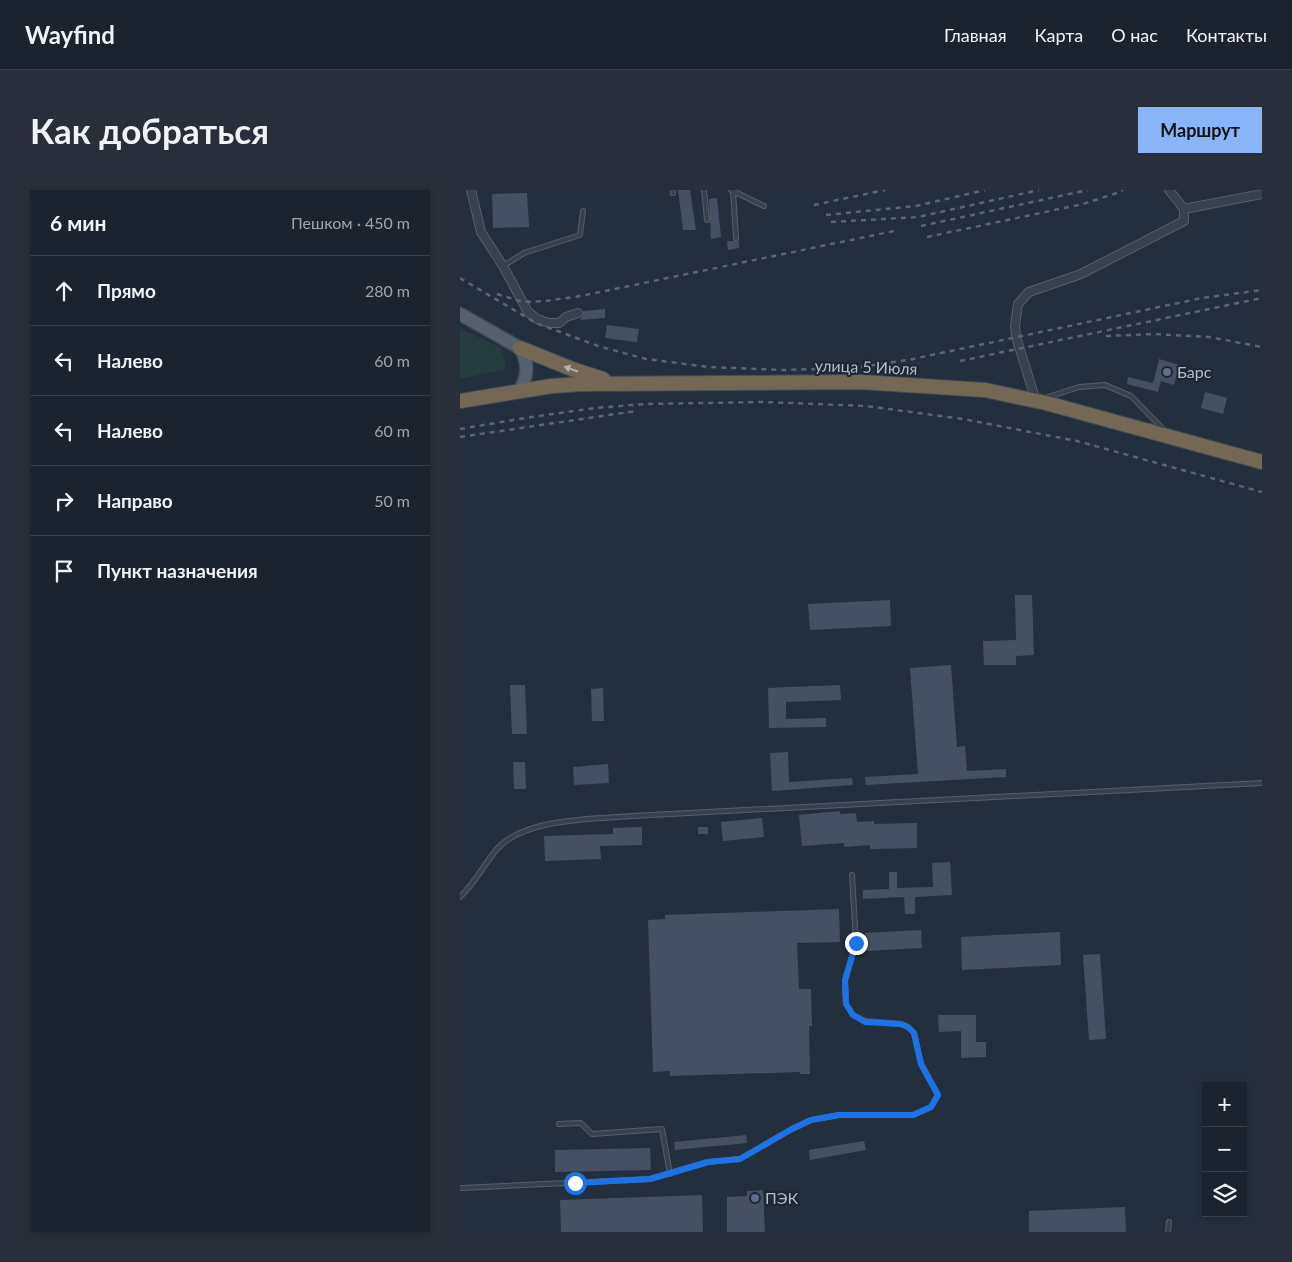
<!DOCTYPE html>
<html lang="ru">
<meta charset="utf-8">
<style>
:root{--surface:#1b232e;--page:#282f3a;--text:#f1f3f6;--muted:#a0a4aa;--line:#39404a;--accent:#8ab4f8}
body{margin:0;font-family:Lato,sans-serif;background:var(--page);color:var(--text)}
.controls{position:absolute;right:15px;bottom:15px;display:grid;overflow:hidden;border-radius:0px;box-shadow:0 2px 8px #0003}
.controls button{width:45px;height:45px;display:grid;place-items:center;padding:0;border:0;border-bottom:1px solid var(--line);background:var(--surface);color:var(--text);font:25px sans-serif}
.stop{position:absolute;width:15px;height:15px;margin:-11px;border:4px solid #1a73e8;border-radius:50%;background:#fff}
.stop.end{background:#1a73e8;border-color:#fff;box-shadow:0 1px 5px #0008}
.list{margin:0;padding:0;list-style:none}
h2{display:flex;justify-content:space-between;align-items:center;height:65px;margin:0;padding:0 20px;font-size:21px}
h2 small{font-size:16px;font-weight:400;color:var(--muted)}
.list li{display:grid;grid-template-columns:32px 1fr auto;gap:15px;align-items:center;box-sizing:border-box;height:70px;padding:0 20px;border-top:1px solid var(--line)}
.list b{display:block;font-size:19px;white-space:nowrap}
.list em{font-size:16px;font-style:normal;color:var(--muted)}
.icon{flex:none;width:28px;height:28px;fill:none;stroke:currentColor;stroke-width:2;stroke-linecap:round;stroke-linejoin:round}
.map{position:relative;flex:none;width:802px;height:1042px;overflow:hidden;border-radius:0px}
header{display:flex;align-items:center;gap:30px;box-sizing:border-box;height:70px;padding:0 25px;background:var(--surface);border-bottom:1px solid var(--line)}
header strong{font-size:24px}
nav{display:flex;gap:28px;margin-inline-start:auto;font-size:18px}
.intro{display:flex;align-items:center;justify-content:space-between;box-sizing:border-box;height:120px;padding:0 30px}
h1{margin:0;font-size:35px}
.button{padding:12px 22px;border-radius:0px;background:var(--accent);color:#111;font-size:18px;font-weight:700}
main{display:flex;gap:30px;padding:0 30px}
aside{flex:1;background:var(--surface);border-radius:0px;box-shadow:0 2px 8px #0003}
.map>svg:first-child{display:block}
.green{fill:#263c3f}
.building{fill:#455162}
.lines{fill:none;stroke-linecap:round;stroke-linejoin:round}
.lane-casing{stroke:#565f6c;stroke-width:6}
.street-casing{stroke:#565f6c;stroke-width:10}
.primary-casing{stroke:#414a57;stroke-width:15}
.highway-casing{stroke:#434c59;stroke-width:16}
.lane{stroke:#38414e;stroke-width:4}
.street{stroke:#38414e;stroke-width:8}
.primary{stroke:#56606e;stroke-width:12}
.highway{stroke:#746855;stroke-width:14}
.rail{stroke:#5a6575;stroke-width:2.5;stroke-dasharray:5 5;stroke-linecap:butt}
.oneway{fill:#aeb4bd}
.route{stroke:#1a73e8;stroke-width:6}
.service-dot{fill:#5c6f8a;stroke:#1d2633;stroke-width:2}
.labels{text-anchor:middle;stroke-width:4;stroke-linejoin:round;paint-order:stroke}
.street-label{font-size:16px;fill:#b4bcc9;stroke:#1d2633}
.poi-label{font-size:16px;fill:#b4bcc9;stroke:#1d2633;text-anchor:start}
</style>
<header>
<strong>Wayfind</strong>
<nav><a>Главная</a><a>Карта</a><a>О нас</a><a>Контакты</a></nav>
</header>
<div class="intro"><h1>Как добраться</h1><a class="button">Маршрут</a></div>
<main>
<aside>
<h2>6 мин<small>Пешком · 450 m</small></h2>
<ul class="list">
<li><svg class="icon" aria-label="ahead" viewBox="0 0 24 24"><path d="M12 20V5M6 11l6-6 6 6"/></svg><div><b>Прямо</b></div><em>280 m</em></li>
<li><svg class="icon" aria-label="left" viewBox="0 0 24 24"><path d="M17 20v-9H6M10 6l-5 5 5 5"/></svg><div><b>Налево</b></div><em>60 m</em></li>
<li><svg class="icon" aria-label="left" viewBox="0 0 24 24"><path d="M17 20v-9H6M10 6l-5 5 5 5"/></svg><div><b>Налево</b></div><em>60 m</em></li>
<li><svg class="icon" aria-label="right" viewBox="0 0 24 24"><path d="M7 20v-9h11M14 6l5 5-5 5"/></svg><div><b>Направо</b></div><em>50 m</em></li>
<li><svg class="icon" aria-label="arrive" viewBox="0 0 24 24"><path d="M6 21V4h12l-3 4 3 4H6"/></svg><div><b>Пункт назначения</b></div></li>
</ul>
</aside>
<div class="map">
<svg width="802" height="1042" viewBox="0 0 802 1042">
<rect width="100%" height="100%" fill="#242f3e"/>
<path class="green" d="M0 138 41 158 45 170V179L0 189Z"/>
<path class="building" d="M218 0H230L236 40H223Z
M67 3 69 37 33 38 32 4Z
M257 8 261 47 251 49 249 9Z
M267 51H279V58L268 60Z
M145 119V128L120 130 123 125V121Z
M147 135 179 139 177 152 145 148Z
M699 169 719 175 714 195 701 191 698 202 667 194 668 187 693 193Z
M745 202 767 208 763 224 741 218Z
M555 405H572L574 465 556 466V475H524L523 451 556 450Z
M430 410 431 436 350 440 348 414Z
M491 475 497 557 505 556 507 581 546 579V587L406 595 405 587 458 584 450 478Z
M50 495H65L67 544H52Z
M380 495 381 510 326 512V529L366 528V537L309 538 308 498Z
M143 498 144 531H132L131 499Z
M328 562 329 592 392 588 393 595 312 601 310 563Z
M53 572H65L66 599H54Z
M148 574 149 593 114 595 113 577Z
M380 621V624L396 623 397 632 414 631V634L457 633V658L410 659V655L384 657V653L342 656 339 625Z
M302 628 304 647 263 651 261 632Z
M182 637V655L140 656 141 669 85 671 84 646 153 644V638Z
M238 637H248V644H238Z
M490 672 492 705 455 707V724H445L444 707 403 709V700L429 699V682H437V698L473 697 472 673Z
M379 719 380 752 337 753 339 799H351L352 836H349L350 884H340V882L210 886V881L193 882 188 730 205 729V725Z
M461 740 462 758 406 761 405 743Z
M600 742 601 775 502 780 501 747Z
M640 764 646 849 629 850 623 765Z
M478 825H516V852H526V867L501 868V841L479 842Z
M286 945 287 953 215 960 214 952Z
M404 951 406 960 350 970 349 960Z
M190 958 191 980 95 982V960Z
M303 1000 305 1042H267V1007L287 1006V1001Z
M242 1005 243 1042H101L100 1010Z
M665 1017 666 1042H569V1021Z"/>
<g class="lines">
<defs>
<path id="lane" d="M213 0V3
M244 0 247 30
M271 0 304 16
M273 1 276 48
M43 76 64 63 120 45 123 21
M585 208 619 197 645 195 671 206 704 240
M0 707C15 693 24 674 37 659 64 628 134 629 172 626L802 593
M99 934 121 933 132 944 202 939 210 984
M0 998 190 989 248 972 280 969 332 939 351 930 379 925H453L471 917 478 905 461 874 454 843 448 837 441 834 405 831 393 825 386 814 385 790 396 753 392 685
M708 1042 709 1032"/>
<path id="street" d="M11 0 21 42 43 76 68 122 77 129 89 133H99L106 127 118 123
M709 0 724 19
M576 211 556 147 555 136 558 114 569 102 621 84 724 31V19L802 4"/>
<path id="primary" d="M0 124 60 158C69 173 68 186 60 201"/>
<path id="highway" d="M60 158 112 179 143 189
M0 211 92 196 121 194 401 192 525 200 586 213 802 272"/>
</defs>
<use href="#lane" class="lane-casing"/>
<use href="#street" class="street-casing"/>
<use href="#primary" class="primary-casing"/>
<use href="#highway" class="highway-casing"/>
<use href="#lane" class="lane"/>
<use href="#street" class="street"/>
<use href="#primary" class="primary"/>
<use href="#highway" class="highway"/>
<path class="rail" d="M354 15 425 0
M366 25 456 16 525 0
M371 32 458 27 579 0
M461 36 628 0
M467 47 623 14 657 3 663 0
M0 88 76 133 138 156 186 169 249 177 323 180 393 178 448 170 742 108 802 100
M37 104 63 112 85 111 121 106 439 40
M646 146 694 144 749 147 802 157
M500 171 802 108
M0 239 65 228 135 218 185 214 305 212 406 216 503 229 617 251 802 302
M0 247 176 221"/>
</g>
<defs><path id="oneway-solid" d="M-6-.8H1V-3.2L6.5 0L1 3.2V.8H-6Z" transform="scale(1.25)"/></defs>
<use class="oneway" href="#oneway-solid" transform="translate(111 179) rotate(-160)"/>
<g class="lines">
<path class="route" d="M115 993 190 989 248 972 280 969 332 939 351 930 379 925H453L471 917 478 905 461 874 454 843 448 837 441 834 405 832 393 825 386 814 385 790 396 753"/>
</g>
<g class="service-dot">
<circle cx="707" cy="182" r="5"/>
<circle cx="295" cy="1008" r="5"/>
</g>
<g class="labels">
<g class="street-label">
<text transform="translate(406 177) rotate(2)" y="6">улица 5 Июля</text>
</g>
<g class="poi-label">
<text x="717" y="188">Барс</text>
<text x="305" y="1014">ПЭК</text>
</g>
</g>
</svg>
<div class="controls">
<button>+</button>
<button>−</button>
<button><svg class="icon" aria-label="layers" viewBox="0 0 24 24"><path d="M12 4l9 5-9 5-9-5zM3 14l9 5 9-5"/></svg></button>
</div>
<div class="stop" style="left:115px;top:993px"></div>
<div class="stop end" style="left:396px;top:753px"></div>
</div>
</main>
